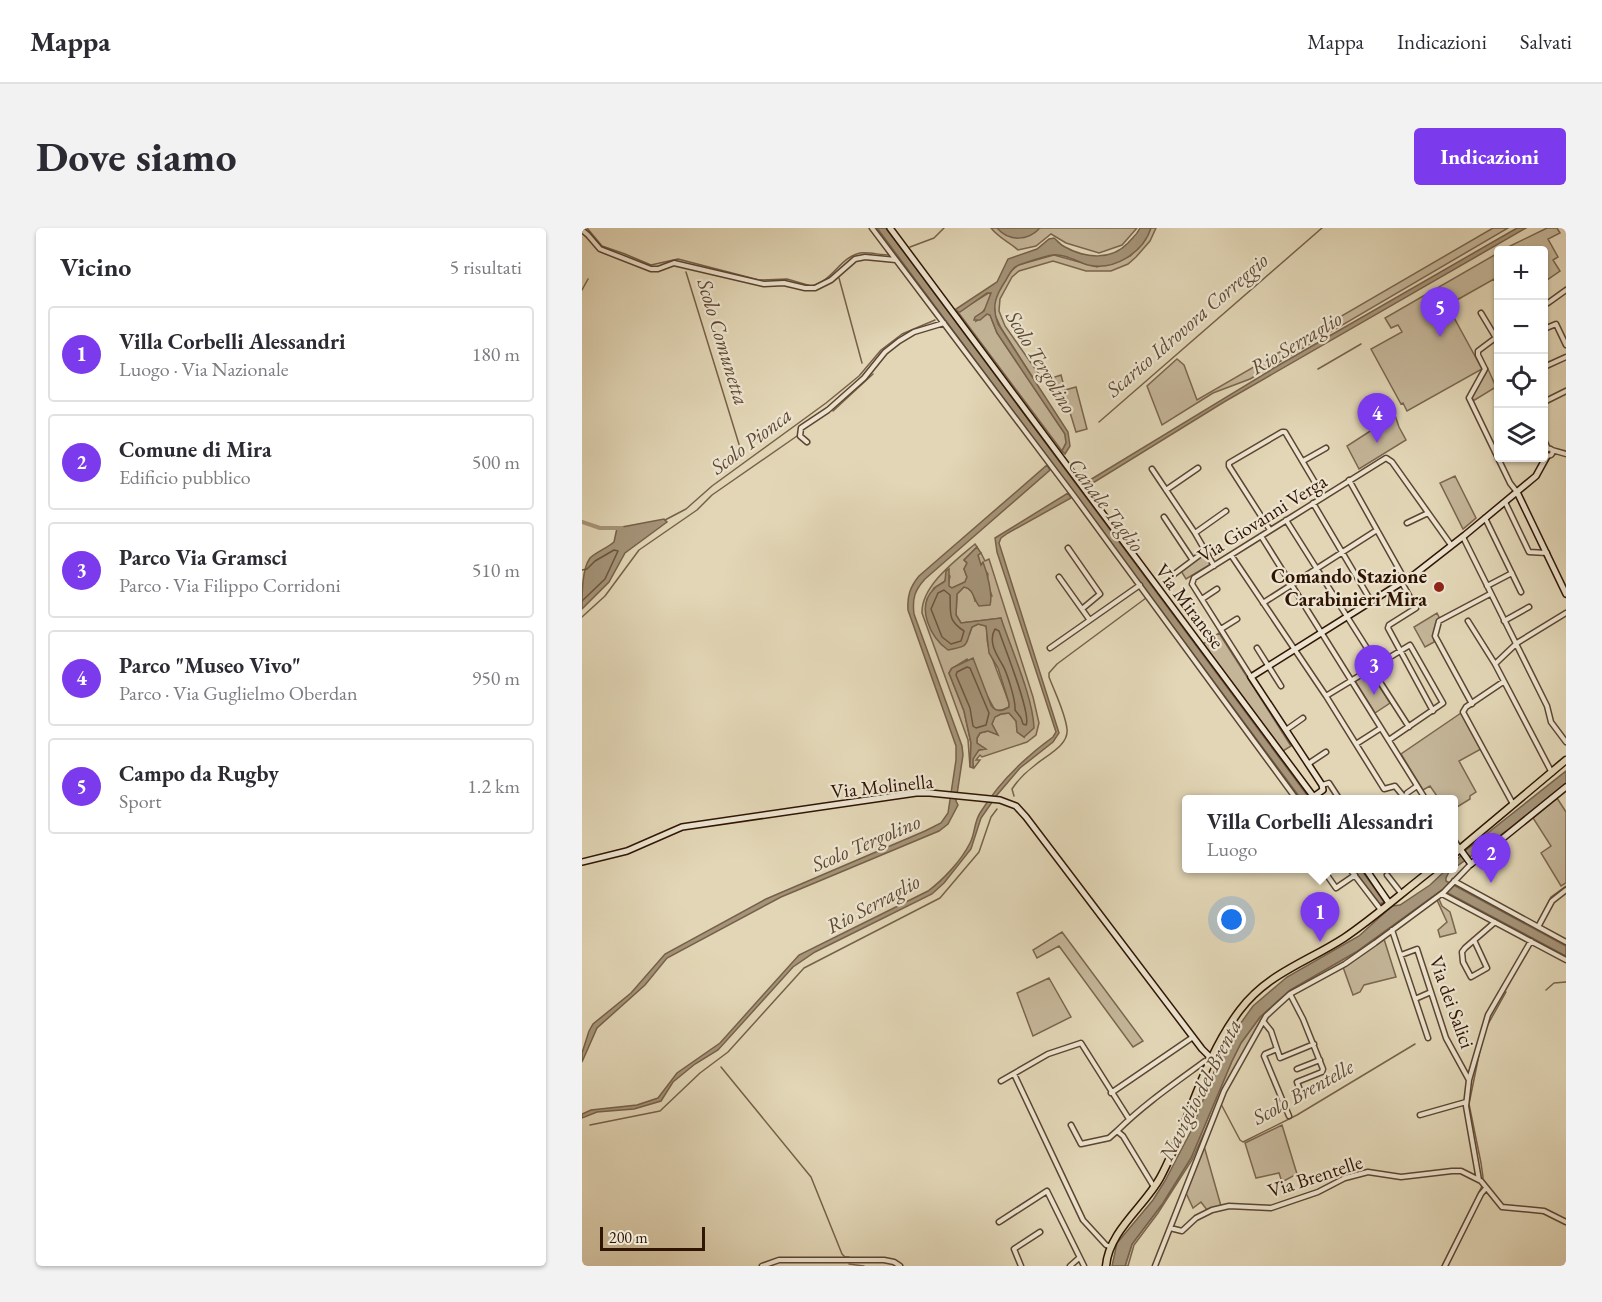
<!DOCTYPE html>
<html lang="it">
<meta charset="utf-8">
<style>
:root{--surface:#fff;--page:#f2f2f3;--text:#2b2b33;--muted:#7c7c81;--line:#e1e1e2;--accent:#7c3aed}
body{margin:0;font-family:"EB Garamond",serif;background:var(--page);color:var(--text)}
.controls{position:absolute;right:18px;top:18px;display:grid;overflow:hidden;border-radius:6px;box-shadow:0 2px 4px #0004}
.controls button{width:54px;height:54px;display:grid;place-items:center;padding:0;border:0;border-bottom:2px solid var(--line);background:var(--surface);color:var(--text);font:30px sans-serif}
.scale{position:absolute;left:18px;bottom:15px;width:105px;box-sizing:border-box;padding-left:6px;border:3px solid #301503;border-top:0;font-size:16px;line-height:21px;white-space:nowrap;color:#301503;-webkit-text-stroke:4px #ece4d0;paint-order:stroke}
.you{position:absolute;left:650px;top:692px;width:21px;height:21px;margin:-15px;border:4px solid #fff;border-radius:50%;background:#1a73e8;box-shadow:0 0 0 9px #1a73e833}
.badge{display:grid;place-items:center;width:39px;height:39px;border-radius:50%;background:var(--accent);color:#fff;font-size:20px;font-weight:700}
.pin{position:absolute;translate:-50% -50px;filter:drop-shadow(0 2px 3px #0008)}
.pin::after{content:'';position:absolute;top:32px;width:21px;height:18px;background:inherit;clip-path:polygon(0 0,100% 0,50% 100%)}
.popup{position:absolute;left:600px;top:567px;width:276px;height:78px;box-sizing:border-box;display:grid;place-content:center;border-radius:6px;background:var(--surface);filter:drop-shadow(0 2px 4px #0005);font-size:20px;white-space:nowrap;color:var(--muted)}
.popup b{font-size:22px;color:var(--text)}
.popup::after{content:'';position:absolute;left:50%;top:100%;margin-left:-12px;border:12px solid transparent;border-top-color:var(--surface)}
.list{margin:0;padding:0;list-style:none}
h2{display:flex;justify-content:space-between;align-items:center;height:78px;margin:0;padding:0 24px;font-size:26px}
h2 small{font-size:20px;font-weight:400;color:var(--muted)}
.list li{display:grid;grid-template-columns:39px 1fr auto;gap:18px;align-items:center;box-sizing:border-box;height:96px;margin:0 12px 12px;padding:0 12px;border:2px solid var(--line);border-radius:6px}
.list b{display:block;font-size:22px;white-space:nowrap}
.list p{margin:0;font-size:20px;white-space:nowrap;color:var(--muted)}
.list em{font-size:20px;font-style:normal;color:var(--muted)}
.icon{flex:none;width:33px;height:33px;fill:none;stroke:currentColor;stroke-width:2;stroke-linecap:round;stroke-linejoin:round}
.map{position:relative;flex:none;width:984px;height:1038px;overflow:hidden;border-radius:6px}
header{display:flex;align-items:center;gap:36px;box-sizing:border-box;height:84px;padding:0 30px;background:var(--surface);border-bottom:2px solid var(--line)}
header strong{font-size:28px}
nav{display:flex;gap:33px;margin-inline-start:auto;font-size:21px}
.intro{display:flex;align-items:center;justify-content:space-between;box-sizing:border-box;height:144px;padding:0 36px}
h1{margin:0;font-size:42px}
.button{padding:15px 27px;border-radius:6px;background:var(--accent);color:#fff;font-size:21px;font-weight:700}
main{display:flex;gap:36px;padding:0 36px}
aside{flex:1;background:var(--surface);border-radius:6px;box-shadow:0 2px 4px #0004}
.map>svg:first-child{display:block}
.green{fill:#c4b598;stroke:#7a654e;stroke-width:1.5}
.water{fill:#a59479;stroke:#76614a;stroke-width:1.5}
.lines{fill:none;stroke-linecap:round;stroke-linejoin:round}
.shore{stroke:#6a543e;stroke-width:1.5}
.stream{stroke:#76614a;stroke-width:1.5}
.canal{stroke:#a59479;stroke-width:4}
.street-casing{stroke:#5c4530;stroke-width:7}
.secondary-casing{stroke:#301503;stroke-width:8}
.primary-casing{stroke:#301503;stroke-width:9}
.street{stroke:#ece4d0;stroke-width:4}
.secondary{stroke:#ece4d0;stroke-width:5}
.primary{stroke:#e2d6b6;stroke-width:6}
.poi-dot{fill:#8f2418;stroke:#ece4d0;stroke-width:2}
.labels{text-anchor:middle;stroke-width:4.5;stroke-linejoin:round;paint-order:stroke}
.street-label{font-size:20px;fill:#301503;stroke:#ece4d0}
.poi-label{font-size:20px;font-weight:bold;fill:#301503;stroke:#ece4d0;text-anchor:end}
.water-label{font-size:21px;font-style:italic;fill:#5f4832;stroke:#ece4d0}
</style>
<header>
<strong>Mappa</strong>
<nav><a>Mappa</a><a>Indicazioni</a><a>Salvati</a></nav>
</header>
<div class="intro"><h1>Dove siamo</h1><a class="button">Indicazioni</a></div>
<main>
<aside>
<h2>Vicino<small>5 risultati</small></h2>
<ul class="list">
<li><span class="badge">1</span><div><b>Villa Corbelli Alessandri</b><p>Luogo · Via Nazionale</p></div><em>180 m</em></li>
<li><span class="badge">2</span><div><b>Comune di Mira</b><p>Edificio pubblico</p></div><em>500 m</em></li>
<li><span class="badge">3</span><div><b>Parco Via Gramsci</b><p>Parco · Via Filippo Corridoni</p></div><em>510 m</em></li>
<li><span class="badge">4</span><div><b>Parco &quot;Museo Vivo&quot;</b><p>Parco · Via Guglielmo Oberdan</p></div><em>950 m</em></li>
<li><span class="badge">5</span><div><b>Campo da Rugby</b><p>Sport</p></div><em>1.2 km</em></li>
</ul>
</aside>
<div class="map">
<svg width="984" height="1038" viewBox="0 0 984 1038">
<rect width="100%" height="100%" fill="#e2d6b6"/>
<filter id="stains"><feTurbulence type="fractalNoise" baseFrequency=".00333" numOctaves="4"/><feColorMatrix values="0 0 0 0 .2 0 0 0 0 .09 0 0 0 0 .02 0 0 0 .5 -.17"/></filter>
<radialGradient id="worn" r=".72"><stop offset=".6" stop-color="#630" stop-opacity="0"/><stop offset="1" stop-color="#630" stop-opacity=".3"/></radialGradient>
<path class="green" d="M409 0H555L540 17 517 25 484 15 469 6 454 18 436 22C427 14 417 10 409 0Z
M569 0H574L568 13 554 29 546 36 529 43H504L471 33 437 43 430 49 418 71 417 83 423 98 459 149 455 156 419 100 413 87 412 75 414 67 429 43 436 37 472 27 515 39 548 28 563 12Z
M911 0H926L668 151 631 165 580 197 565 158 595 131 602 137 615 172Z
M965 0H975L978 5 966 11 976 29 971 32 978 43 962 54V22H920Z
M916 25V58L912 51 866 77 864 75 900 141 825 183 821 175 819 176 789 121 820 104 816 97 809 100 803 90Z
M408 64 409 68C406 76 403 84 395 89L394 93 405 86 408 87 415 105 483 206 484 215 480 223 376 84Z
M906 141 914 159 891 173 890 168Z
M479 147 483 162 494 159 505 201 494 204 483 168 473 171 467 151Z
M813 187 817 199 824 212 777 241 765 218Z
M873 248 894 290 881 301 858 255Z
M393 316 395 319 382 332 385 335 382 341 385 349 383 354 370 360 366 358 368 348 365 346 363 353 352 360 345 372 388 405 390 399 396 396 404 398C406 404 404 410 406 417 412 437 420 455 427 475V479C422 482 419 483 413 482L385 431 369 441 367 445 382 483 389 515 388 539 386 512 340 385C339 358 374 332 393 316Z
M399 325 403 333 407 331 451 469 457 495 454 507 445 514 400 529 398 527 394 532H398L392 540C389 534 392 527 397 522L403 521 395 515V510L398 505 406 503 415 506 410 496 412 489 419 486 427 485 434 493 438 506 442 509 419 390 379 395 374 387 375 366 382 359C390 360 391 365 393 373L410 368 405 354 406 346 397 334 396 327Z
M620 326H622L629 336 604 351 599 343Z
M855 385 858 391C852 396 851 407 852 414L843 419 832 399Z
M637 405 709 518 701 523 621 416Z
M786 445H789L808 475 793 485 773 453Z
M879 485 899 521 877 533 894 564 888 568V571L872 581V572L857 571 848 558 841 562 819 526Z
M975 570 984 584V655L979 658 959 625 969 618 951 590Z
M855 666 791 716 763 735 705 766 683 787 646 851 610 932 576 985 552 1017 546 1038H543L550 1016 581 975 609 930 650 833 659 815 678 789 708 762 787 716Z
M857 671 860 678 868 684 874 705 858 709 856 702 865 694 855 672Z
M480 704 561 813 551 819 477 718 455 730 451 722Z
M802 711 814 749 782 757 778 764 771 767 761 739Z
M467 750 489 789 451 808 435 765Z
M700 897 715 946 700 954 697 945 674 950 663 915Z
M622 918 639 978 625 982 619 974 611 980 604 965Z"/>
<path class="water" d="M295 0H304L728 571H719Z
M415 0H458C446 13 427 14 415 0Z
M558 0H569C561 25 532 43 506 37 496 34 481 25 470 27 467 27 438 36 435 38 429 41 427 47 424 52 414 67 409 78 416 96L486 204 488 218 483 226 480 223 484 215 483 206 415 105 408 87 405 86 398 92H392L393 89 402 83 409 65H405L378 84H376L374 81 415 54 426 31 455 21 467 11 472 10C476 13 478 17 483 19 503 30 529 33 546 15 551 9 555 7 558 0Z
M935 0H944L642 174 506 258 503 255 697 137Z
M465 237 468 242 343 351C333 362 330 370 332 386L380 518 381 527 374 573 376 577 366 596 357 603 199 669 85 730 63 757 15 800 0 834V825L7 803 11 796 49 765 83 726 184 671 343 603 359 595 366 585 374 532V518L326 382C325 368 328 359 337 348Z
M486 265 489 270 426 305 419 310 417 315 477 505 471 514 438 540 415 567 399 590 389 621 362 655 350 666 233 724 211 739 136 822 113 836 91 854 79 873 52 881 15 884 0 890V886L9 882 55 877 76 870 95 845 138 815 217 727 346 663C361 652 379 633 388 615 393 606 392 594 398 585 417 554 442 530 471 509L474 504 415 324 413 310Z
M82 291 85 294 43 325 27 354 0 381C0 365 0 341 8 330 13 325 25 320 32 314L35 300Z
M395 319 399 325 396 327 399 337 401 334C405 344 411 367 408 377L397 378C391 371 392 361 382 359L375 366 374 387 379 395 419 390C429 421 451 469 452 500L442 509 435 504 434 493 427 485 419 486 413 489 410 496 416 507 406 503 398 505 395 510V515L404 521 397 522 391 531V540L388 539 389 515 382 483 367 445 370 440 391 430 409 477C414 484 419 484 427 479V475L416 440 407 425 404 398 396 396 390 399C382 418 390 417 366 422 349 410 333 379 352 361 354 358 360 356 363 353L364 343 367 341V358L370 360 383 354 385 349 382 341 385 335 382 332Z
M984 543V555L931 598 867 644 864 650V653L984 718V728L860 662 774 724 708 762 678 789 659 815 650 833 609 930 581 975 550 1016 543 1038H530L535 1015 571 972 583 953 609 903 632 844 646 813 671 778 705 749 777 708 810 678 818 677 848 657 865 641 872 640V635L883 623Z
M771 641H779L802 674 798 676Z"/>
<g class="lines">
<path class="shore" d="M0 342 5 341 13 333 32 322 36 323 23 351 0 373
M362 362 368 367C369 385 365 392 382 403L379 413 369 416 360 409 349 381 356 365Z
M413 401 417 403C422 418 450 487 444 497L441 496 439 490 433 482C434 473 425 444 420 436 414 426 406 413 413 401Z
M385 439 388 440 407 485 404 497 394 500 391 498 388 480 374 447 375 444Z"/>
<path class="stream" d="M5 0 20 18 43 26 69 37 96 31 177 52 205 51 229 58C250 54 258 29 278 25 287 24 298 27 308 27
M328 19 352 10 362 0
M104 44 160 226
M257 50 280 135
M0 62 6 51
M736 141 779 116
M251 183 291 146
M517 194 740 0
M83 292 104 281 130 258 244 175 277 148 299 122 320 106 353 92
M0 389 23 368 57 322 115 282 130 267 215 208
M432 568 430 561C436 552 444 544 452 538 463 528 487 518 485 501 483 484 473 465 467 449V445L475 436 564 370
M960 687 969 669 984 658
M964 762 972 755 984 754
M905 798 924 764
M139 839 229 949 260 1026 263 1029H267
M639 876 658 912 661 914 715 887 833 816
M8 897 78 883 118 845 146 824 222 740 358 670 397 624 409 589 415 581
M267 1036 282 1038
M860 1038 900 958 901 949 899 935 887 876 899 817"/>
<path class="canal" d="M0 294 18 300H40"/>
<defs>
<path id="street" d="M290 0 492 268 715 572
M0 2 6 7 18 21 69 41H76L92 35 182 56 202 55 223 60H233L249 52 273 31 283 29 314 32
M966 75 984 62
M899 85 914 110
M962 101 974 96 984 117
M916 108 896 123V127L903 141 887 170 928 255 935 264
M962 139 984 129
M962 174 984 163
M962 212 966 221
M225 214 218 208 219 200 246 182 282 150 303 124 317 113 332 104 362 95
M963.5 224a3.5 3.5 0 1 1 7 0a3.5 3.5 0 1 1-7 0Z
M970 222 984 226
M721 233 744 220
M570 241 613 305 632 338
M767 252 823 352
M584 262 616 240
M923 274 947 324 965 325
M731 275 789 373
M582 289 610 331
M903 290 939 364
M704 292 795 436
M825 295 846 285
M688 302 647 238V235L700 204H703L741 268
M613 305 644 283
M679 308 844 572
M881 309 965 478 969 494 984 514
M486 320 518 366 500 381
M649 327 744 468 802 561 813 558 822 569
M591 347 623 323
M477 349 507 391
M820 355 834 380 807 397 806 400 851 483
M905 358 930 345
M620 371 635 361
M681 375 795 302
M886 393 913 436
M922 393 947 379
M639 401 655 391
M468 420 558 357
M675 420 699 458
M789 440 827 499
M669 449 610 356 612 350 804 230 810 234 869 317
M921 454 884 479 881 484 931 576
M744 468 828 417 861 475 807 512
M890 476 853 408 857 393 908 366
M704 502 721 490
M774 516 799 500
M726 536 744 524
M970 545 913 436 935 415 984 385
M740 557 747 555 758 572
M822 572 825 565 835 558
M872 612 878 621
M740 640 754 660 773 647
M767 640 799 682
M805 647 819 665
M872 653 984 714
M860 666 984 732
M956 699 970 673 984 662
M810 702 846 810
M892 712 905 740 889 749 881 734 880 724 883 720 913 694
M819 727 835 721 864 810 887 852
M708 766 721 791 741 841 740 844 715 854 719 865
M833 771 849 764
M681 793 689 803 698 830 732 816
M695 821 683 826 682 828 707 888
M715 841 738 832
M432 846 501 992 524 1017 529 1019
M419 853 466 826 499 815 547 891
M529 865 611 809
M838 887 884 874
M489 897 499 916 527 910 535 903
M897 952 884 878 887 852 906 787 949 713
M572 959 541 908 535 903C561 877 593 855 623 833L627 835
M417 994 465 963 502 1038
M588 1000 600 1003 614 990 630 982 647 978 689 980 736 964 763 950 786 944 819 949 870 943H879L899 953 920 979 962 983 984 994
M180 1038 197 1032H302L312 1034 318 1038
M439 1038 432 1021 458 1004
M488 1038 497 1030
M573 1038 642 863 684 788 708 766 763 736 793 715 862 664 889 636
M863 1038 899 966 904 960"/>
<path id="secondary" d="M308 0 734 572
M935 264 984 366
M740 557 669 449 833 346 883 307 954 248 965 228
M731 569 741 562 740 557
M878 621 889 636 984 559
M0 634 45 623 100 599 334 565H348L418 572 434 578 444 589 620 821 630 831
M783 640 807 675"/>
<path id="primary" d="M872 626 984 532
M524 1038C527 1003 562 979 578 950 607 896 620 832 658 782 686 745 725 734 762 710 793 689 822 663 852 640"/>
</defs>
<use href="#street" class="street-casing"/>
<use href="#secondary" class="secondary-casing"/>
<use href="#primary" class="primary-casing"/>
<use href="#street" class="street"/>
<use href="#secondary" class="secondary"/>
<use href="#primary" class="primary"/>
</g>
<circle class="poi-dot" cx="857" cy="359" r="6"/>
<g class="labels">
<g class="street-label">
<text transform="translate(680 290) rotate(-32)" y="7">Via Giovanni Verga</text>
<text transform="translate(608 378) rotate(53)" y="7">Via Miranese</text>
<text transform="translate(300 558) rotate(-6)" y="7">Via Molinella</text>
<text transform="translate(870 774) rotate(70)" y="7">Via dei Salici</text>
<text transform="translate(733 948) rotate(-18)" y="7">Via Brentelle</text>
</g>
<g class="poi-label">
<text x="845" y="355">Comando Stazione<tspan x="845" dy="23">Carabinieri Mira</tspan></text>
</g>
<g class="water-label">
<text transform="translate(605 97) rotate(-41)" y="7">Scarico Idrovora Correggio</text>
<text transform="translate(141 114) rotate(73)" y="7">Scolo Comunetta</text>
<text transform="translate(714 115) rotate(-31)" y="7">Rio Serraglio</text>
<text transform="translate(459 134) rotate(59)" y="7">Scolo Tergolino</text>
<text transform="translate(169 213) rotate(-37)" y="7">Scolo Pionca</text>
<text transform="translate(524 277) rotate(53)" y="7">Canale Taglio</text>
<text transform="translate(284 615) rotate(-23)" y="7">Scolo Tergolino</text>
<text transform="translate(291 676) rotate(-28)" y="7">Rio Serraglio</text>
<text transform="translate(618 862) rotate(-63)" y="7">Naviglio del Brenta</text>
<text transform="translate(721 864) rotate(-29)" y="7">Scolo Brentelle</text>
</g>
</g>
<rect width="100%" height="100%" filter="url(#stains)"/>
<rect width="100%" height="100%" fill="url(#worn)"/>
</svg>
<div class="controls">
<button>+</button>
<button>−</button>
<button><svg class="icon" aria-label="locate" viewBox="0 0 24 24"><circle cx="12" cy="12" r="6"/><path d="M12 2v4M12 18v4M2 12h4M18 12h4"/></svg></button>
<button><svg class="icon" aria-label="layers" viewBox="0 0 24 24"><path d="M12 4l9 5-9 5-9-5zM3 14l9 5 9-5"/></svg></button>
</div>
<div class="scale">200 m</div>
<div class="you"></div>
<div class="pin badge" style="left:738px;top:714px">1</div>
<div class="popup"><b>Villa Corbelli Alessandri</b>Luogo</div>
<div class="pin badge" style="left:909px;top:655px">2</div>
<div class="pin badge" style="left:792px;top:467px">3</div>
<div class="pin badge" style="left:795px;top:215px">4</div>
<div class="pin badge" style="left:858px;top:109px">5</div>
</div>
</main>
